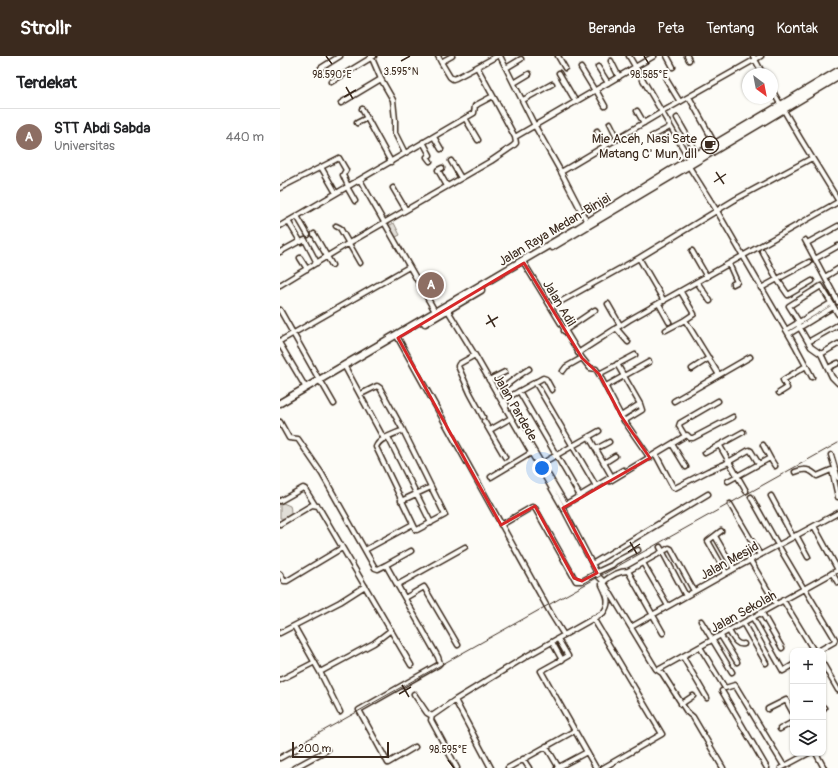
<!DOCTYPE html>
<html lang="id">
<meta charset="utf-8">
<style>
:root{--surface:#fff;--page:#f6f6f6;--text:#202124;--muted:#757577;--line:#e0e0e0;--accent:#3b2a1e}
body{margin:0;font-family:Pangolin,sans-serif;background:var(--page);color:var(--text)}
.controls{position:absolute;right:12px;bottom:12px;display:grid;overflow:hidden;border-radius:8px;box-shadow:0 1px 3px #0004}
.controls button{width:36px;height:36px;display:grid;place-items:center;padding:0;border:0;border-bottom:1px solid var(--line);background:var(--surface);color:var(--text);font:20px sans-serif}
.compass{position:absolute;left:462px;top:12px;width:36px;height:36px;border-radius:50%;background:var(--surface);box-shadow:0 1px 3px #0004;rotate:148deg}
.scale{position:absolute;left:12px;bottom:10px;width:97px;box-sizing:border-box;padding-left:4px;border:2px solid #3b2a1e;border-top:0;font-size:11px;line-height:14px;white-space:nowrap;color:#3b2a1e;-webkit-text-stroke:3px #fdfcf7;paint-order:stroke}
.you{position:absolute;left:262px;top:412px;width:14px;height:14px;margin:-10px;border:3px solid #fff;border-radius:50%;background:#1a73e8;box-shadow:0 0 0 6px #1a73e833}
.badge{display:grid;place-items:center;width:26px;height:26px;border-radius:50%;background:var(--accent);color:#fff;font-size:13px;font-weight:700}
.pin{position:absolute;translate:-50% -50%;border:2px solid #fff;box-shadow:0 1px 4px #0006}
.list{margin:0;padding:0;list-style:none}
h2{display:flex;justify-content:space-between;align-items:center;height:52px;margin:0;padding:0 16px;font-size:17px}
h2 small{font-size:13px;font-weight:400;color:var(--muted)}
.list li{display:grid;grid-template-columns:26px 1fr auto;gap:12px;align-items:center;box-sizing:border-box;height:56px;padding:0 16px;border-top:1px solid var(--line)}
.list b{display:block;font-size:15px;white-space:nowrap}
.list p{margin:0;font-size:13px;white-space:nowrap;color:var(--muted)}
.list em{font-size:13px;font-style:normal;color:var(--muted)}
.icon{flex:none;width:22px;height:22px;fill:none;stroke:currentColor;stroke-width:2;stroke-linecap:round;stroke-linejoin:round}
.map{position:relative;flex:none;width:558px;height:712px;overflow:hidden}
header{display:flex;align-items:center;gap:24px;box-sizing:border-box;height:56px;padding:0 20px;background:var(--accent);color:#fff}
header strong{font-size:19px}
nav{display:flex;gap:22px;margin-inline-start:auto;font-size:14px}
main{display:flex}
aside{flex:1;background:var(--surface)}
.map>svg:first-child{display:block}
.green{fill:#e1ded7;stroke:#8e847a}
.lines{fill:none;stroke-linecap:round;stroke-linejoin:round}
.minor-casing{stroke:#3b2a1e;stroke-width:7}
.highway-casing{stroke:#3b2a1e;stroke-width:9}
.minor{stroke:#fdfcf7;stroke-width:4}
.highway{stroke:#fdfcf7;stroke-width:6}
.rail{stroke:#3b2a1e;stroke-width:1}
.marked{fill:none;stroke:#d62828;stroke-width:3;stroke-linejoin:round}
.ticks{fill:none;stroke:#3b2a1e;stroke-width:1.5}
.labels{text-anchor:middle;stroke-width:3.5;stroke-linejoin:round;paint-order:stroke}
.poi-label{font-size:13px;fill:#3b2a1e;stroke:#fdfcf7;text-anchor:end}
.street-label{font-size:13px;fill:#3b2a1e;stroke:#fdfcf7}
.ticks-label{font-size:10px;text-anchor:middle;fill:#3b2a1e;stroke:#fdfcf7;stroke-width:3.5;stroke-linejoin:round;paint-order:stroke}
</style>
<header>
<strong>Strollr</strong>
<nav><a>Beranda</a><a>Peta</a><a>Tentang</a><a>Kontak</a></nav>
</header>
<main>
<aside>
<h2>Terdekat<small></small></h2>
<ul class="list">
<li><span class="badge" style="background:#8d6e63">A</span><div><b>STT Abdi Sabda</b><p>Universitas</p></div><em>440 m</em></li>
</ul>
</aside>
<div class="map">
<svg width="558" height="712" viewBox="0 0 558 712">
<rect width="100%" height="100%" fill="#fdfcf7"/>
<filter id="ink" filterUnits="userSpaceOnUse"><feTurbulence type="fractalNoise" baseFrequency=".025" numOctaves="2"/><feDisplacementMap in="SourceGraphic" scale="8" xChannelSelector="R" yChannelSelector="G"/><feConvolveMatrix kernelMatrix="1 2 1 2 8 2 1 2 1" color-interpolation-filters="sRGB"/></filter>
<g filter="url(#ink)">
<path class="green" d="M114 167 120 179 114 182 108 170Z
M3 447 10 450C13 458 8 464 0 462V448Z"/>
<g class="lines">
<defs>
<path id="minor" d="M91 0 101 23 113 44 115 64V77L125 97
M158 0 161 6
M220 0 255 70 281 116 308 168
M278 0 285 12
M349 0 410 104
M387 0 393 11
M407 0 409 4
M473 0 483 18
M331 5 339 21
M197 11 217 0
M318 11 328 27
M41 12 60 0
M226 12 241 3
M301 12 315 35
M279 17 296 46
M386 23 400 46
M51 26 94 0
M234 27 249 18
M316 34 325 50
M492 34 520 82 558 144
M409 41 435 88
M243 44 272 28
M61 47 101 23
M82 53 111 106
M357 55 364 67
M185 62 198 84
M397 62 418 99
M77 67 87 62
M330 67 338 83
M317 75 325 91
M154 81 161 93
M235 81 374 0
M371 81 390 71
M143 86 150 99 147 101 150 105
M171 105 181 122
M408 109 437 155 516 291 532 321
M41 111 56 137
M162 112 158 114 159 116 167 130
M281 116 382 56 481 0
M80 124 156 257
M67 131 75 145
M0 132 59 102 66 114 63 119 68 130
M113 132 126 154
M17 160 28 179
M8 165 20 185 21 186 25 184 37 207
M0 170 194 57 195 50 198 48 213 40 197 11 176 22 173 23 170 21 161 6 172 0
M56 170 60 172 80 207
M34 178 52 209
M525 184 558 246
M527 187 558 170
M412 195 427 221
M482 195 497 223 508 239 532 225
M0 196 20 185
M20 202 27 213
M359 202 384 245
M535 203 558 190
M244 207 302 302 310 312 316 313 319 318 341 360 370 402
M449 208 457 226 453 228
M545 221 558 213
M417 226 430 245
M0 229 69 187 211 105 233 90 236 87 235 81 213 40
M481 232 529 206
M401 236 414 258 405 264 439 319
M328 248 340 269
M379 248 389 266
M271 251 359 202 456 143 532 102
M167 253 195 299 283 452 319 521 323 525 376 613 382 617 407 656 413 661 443 712
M0 254 41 327
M519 266 509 250 541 230 558 258
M517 267 531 291 541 298 558 288
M336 272 348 286
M386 274 405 264
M506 274 551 247
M284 275 315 254
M509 278 553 251
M118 282 271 558 284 579
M0 285 129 211
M528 286 558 269
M0 288 26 332
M298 297 349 264 558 146
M541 298 552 321 558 327
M195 299 179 308 178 310 190 337 203 361
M337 308 360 348 341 360
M64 309 104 383
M548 312 558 307
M412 313 429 302
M283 315 286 311 302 302
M319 318 355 299
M209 324 225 316
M255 326 316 430
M42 327 54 348
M326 330 369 306
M239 335 300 440
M216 336C228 329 237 320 249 313
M499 337 507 332 503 324 526 310
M81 338 97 330 100 332 123 374 165 459 137 474H136L96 391C99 382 115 378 123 374
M394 345 470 301
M227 350 225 345 227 342 263 322 266 323 272 334
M204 365 225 401
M344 365 362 354 360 348
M0 366 9 382 18 383 42 418 95 512 98 513 106 509 158 601 160 607 158 609 79 654 108 707 135 691
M241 373 285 447 286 448 343 414
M210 374 231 362
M405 380 407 379 410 382H413L453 361
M108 381 151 467
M309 381 332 421
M392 388 406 411
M440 390 466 435
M316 393 329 386
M425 397 463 376
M376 399 393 431 395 432 428 415 445 408 469 394 471 395 479 408
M551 399 558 422
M490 402 495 410
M324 407 335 400
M259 409 319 375
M515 416C524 412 530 413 537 420L551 414H552L558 441
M211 421 251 397
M330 425 405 380 399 370 400 367 438 345
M448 425 490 402 483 389
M491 440 513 481
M471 441 498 489 524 533
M0 445 23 432 25 433 35 449
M121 445 151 431
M450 448 480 499
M0 468 32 449 38 450 131 609
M221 469 252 451 255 452 296 525H302L317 517
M534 470 558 514
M441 475 428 485 446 517
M516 479 528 501
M435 480 454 513
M380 491 406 540
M85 494 133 468
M470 504 496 548
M363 507 388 550
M312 508 428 438
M106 509 131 495
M348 515 383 577
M317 516 332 509 335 506 358 494
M552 517 558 527
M0 518 4 525H7L62 492
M117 529 185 491
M525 533 555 583 554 586 538 595
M125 542 144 531 178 589
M503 544 534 595
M482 557 502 592
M313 562 382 678 323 712
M473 562 503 615 513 609
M421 565 452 616
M463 567 486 607
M14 570 40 616 94 587 111 574
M351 571 454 513 558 457
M449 575C453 581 456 590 464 588
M0 577 60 546 85 530
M441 580 457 606
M278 583 288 600 261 615 316 712
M272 586 282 604
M420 591 445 632 455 629 504 710
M403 601 427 642
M543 608 558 634
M378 614 558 514
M40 616 60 656
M0 624 35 606
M442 635 487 712
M134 638 147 657 152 660
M175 644 152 660 151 664 177 712
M401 648 413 640
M543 651 544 652
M488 653 506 644 513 657
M500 673 513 666
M266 690 279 712
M536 697 544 712
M0 702 20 691
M243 703 249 712
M14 712 47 694
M211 712 175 644 247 600 323 557C331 547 327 539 322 529V527C329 521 339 515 348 515L389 492 391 493 414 535
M228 712 294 675
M277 712 307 696
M501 712 529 697"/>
<path id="highway" d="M272 191 558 21
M145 267 201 234
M0 347 298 172 388 116 558 15"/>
</defs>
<use href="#minor" class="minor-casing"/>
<use href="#highway" class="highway-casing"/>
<use href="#minor" class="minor"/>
<use href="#highway" class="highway"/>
<path class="rail" d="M0 699 558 387"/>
</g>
</g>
<path class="marked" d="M244 207 302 302 319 318 341 360 370 402 283 452 317 517 302 525 294 522 255 450 221 469 118 282Z"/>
<path class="ticks" d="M46 0 52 8M364 0 369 8M121 5 130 0M66 31 73 43M64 41 76 34M436 116 444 128M434 126 446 118M208 259 215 271M206 268 218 261M350 486 357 498M348 496 360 488M122 629 129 641M119 638 131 631M168 704 174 712"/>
<defs>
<symbol id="cafe-ring" viewBox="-11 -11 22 22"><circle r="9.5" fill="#fdfcf7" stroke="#3b2a1e" stroke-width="1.5"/><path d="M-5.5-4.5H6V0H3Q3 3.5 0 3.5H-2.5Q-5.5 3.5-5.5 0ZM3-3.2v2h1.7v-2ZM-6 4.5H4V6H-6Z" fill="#3b2a1e"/></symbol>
</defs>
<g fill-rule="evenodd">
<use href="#cafe-ring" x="420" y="79" width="20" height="20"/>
</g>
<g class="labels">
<g class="poi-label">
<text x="417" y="87">Mie Aceh, Nasi Sate<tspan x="417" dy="15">Matang C' Mun, dll</tspan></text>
</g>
<g class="street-label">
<text transform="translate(274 173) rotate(-31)" y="5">Jalan Raya Medan-Binjai</text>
<text transform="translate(280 247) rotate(59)" y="5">Jalan Adil</text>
<text transform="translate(236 351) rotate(60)" y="5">Jalan Pardede</text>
<text transform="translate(449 504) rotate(-29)" y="5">Jalan Mesjid</text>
<text transform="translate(463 555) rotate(-29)" y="5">Jalan Sekolah</text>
</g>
</g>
<g class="ticks-label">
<text x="121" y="19">3.595°N</text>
<text x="52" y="22">98.590°E</text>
<text x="369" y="22">98.585°E</text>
<text x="168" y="697">98.595°E</text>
</g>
</svg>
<div class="controls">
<button>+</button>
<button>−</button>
<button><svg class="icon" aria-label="layers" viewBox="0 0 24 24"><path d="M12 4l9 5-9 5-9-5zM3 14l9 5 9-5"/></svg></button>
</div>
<svg class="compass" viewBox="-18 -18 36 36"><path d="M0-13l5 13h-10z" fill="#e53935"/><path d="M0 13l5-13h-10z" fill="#757577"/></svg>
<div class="scale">200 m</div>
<div class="you"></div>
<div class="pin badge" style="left:151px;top:229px;background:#8d6e63">A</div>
</div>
</main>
